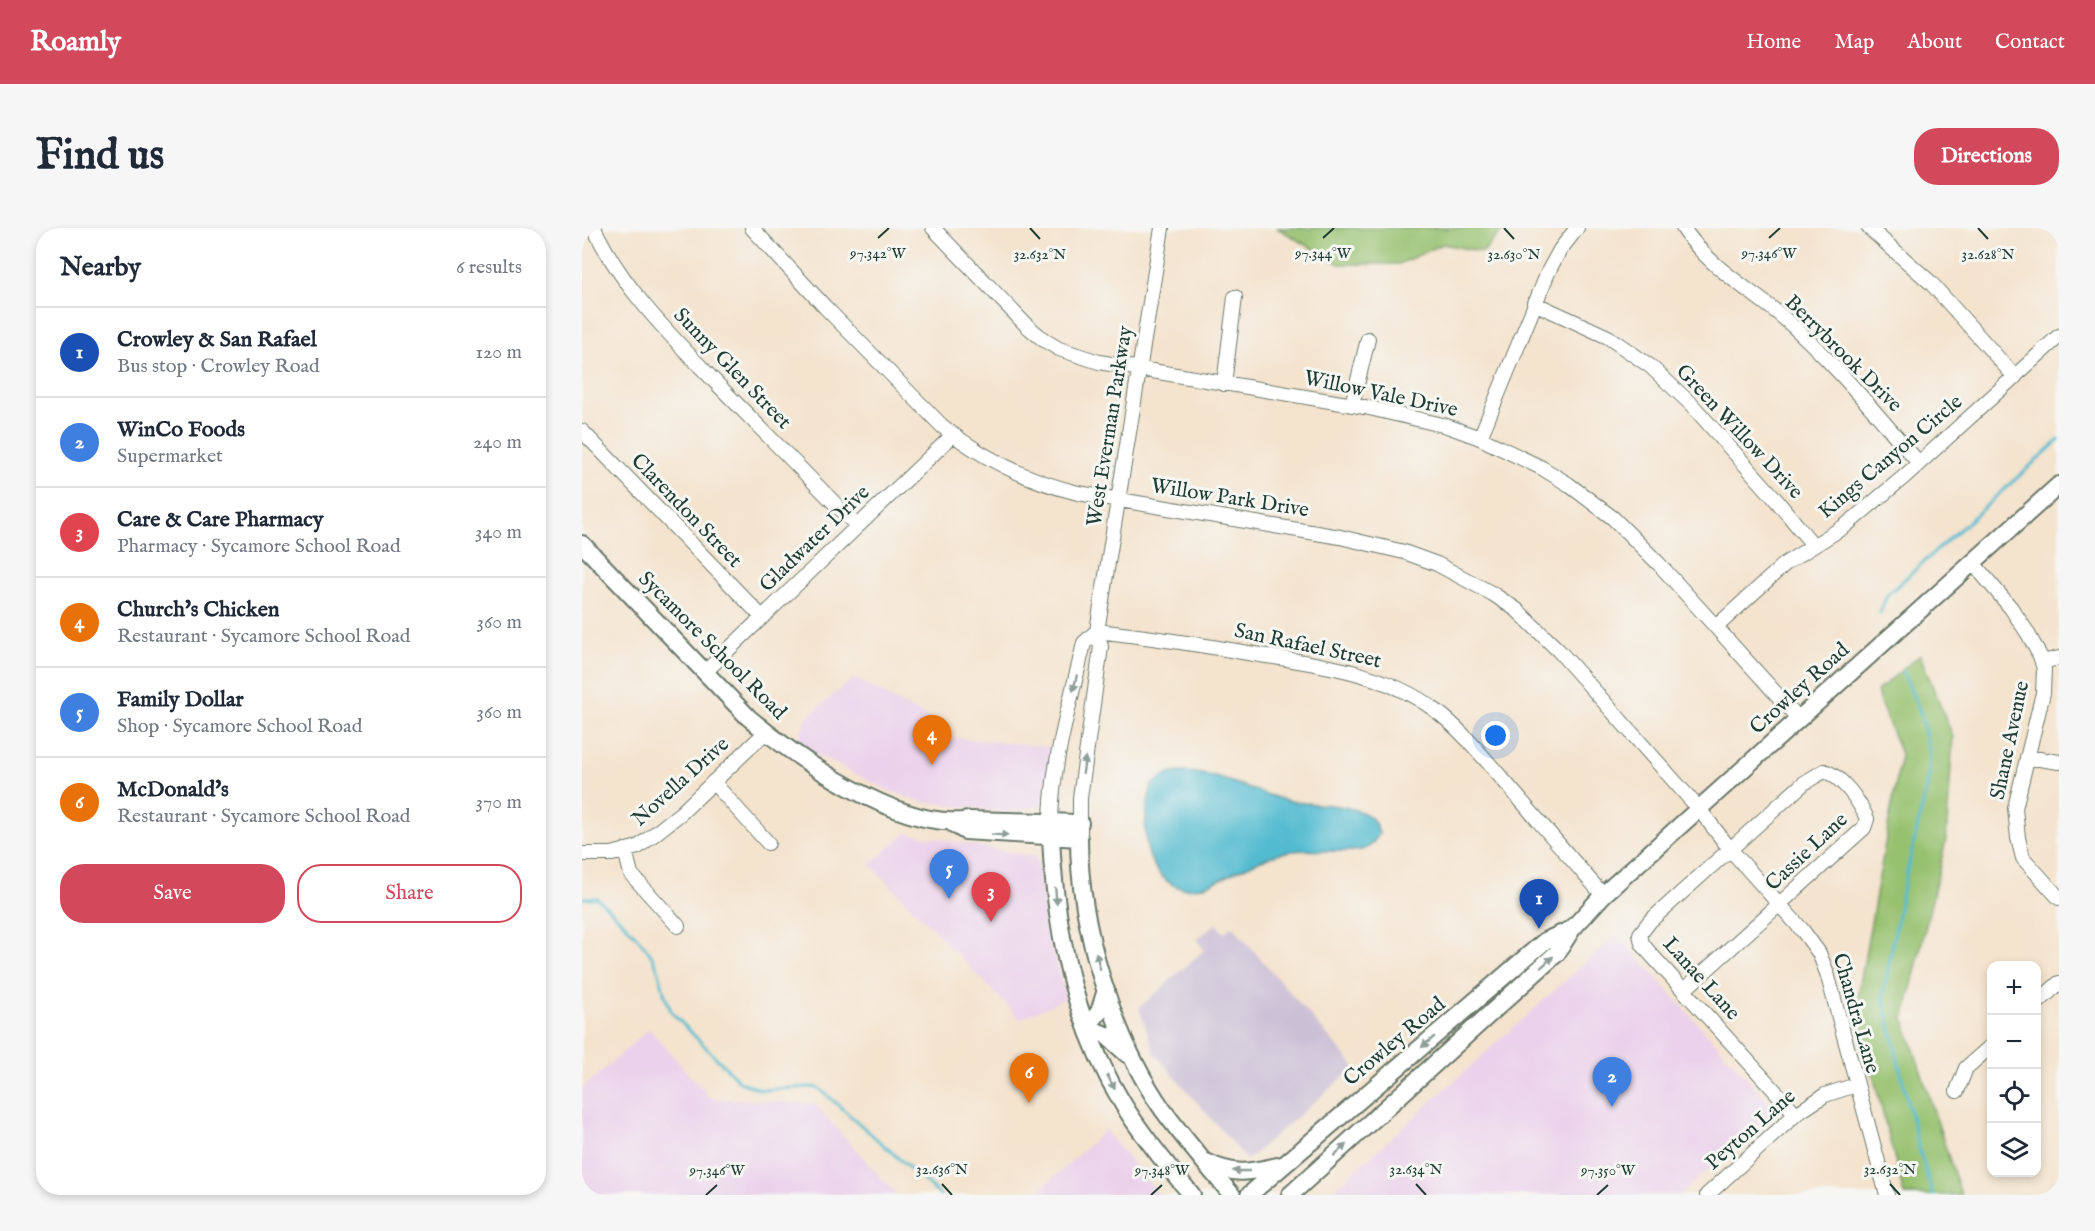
<!DOCTYPE html>
<meta charset="utf-8">
<style>
:root{--surface:#fff;--page:#f6f6f7;--text:#1f2937;--muted:#747a83;--line:#e0e1e3;--accent:#d1495b}
body{margin:0;font-family:"IM FELL English",serif;background:var(--page);color:var(--text)}
.controls{position:absolute;right:18px;bottom:18px;display:grid;overflow:hidden;border-radius:12px;box-shadow:0 3px 9px #0003}
.controls button{width:54px;height:54px;display:grid;place-items:center;padding:0;border:0;border-bottom:2px solid var(--line);background:var(--surface);color:var(--text);font:30px sans-serif}
.you{position:absolute;left:914px;top:508px;width:21px;height:21px;margin:-15px;border:4px solid #fff;border-radius:50%;background:#1a73e8;box-shadow:0 0 0 9px #1a73e833}
.badge{display:grid;place-items:center;width:39px;height:39px;border-radius:50%;background:var(--accent);color:#fff;font-size:20px;font-weight:700}
.pin{position:absolute;translate:-50% -50px;filter:drop-shadow(0 2px 3px #0008)}
.pin::after{content:'';position:absolute;top:32px;width:21px;height:18px;background:inherit;clip-path:polygon(0 0,100% 0,50% 100%)}
.list{margin:0;padding:0;list-style:none}
h2{display:flex;justify-content:space-between;align-items:center;height:78px;margin:0;padding:0 24px;font-size:26px}
h2 small{font-size:20px;font-weight:400;color:var(--muted)}
.list li{display:grid;grid-template-columns:39px 1fr auto;gap:18px;align-items:center;box-sizing:border-box;height:90px;padding:0 24px;border-top:2px solid var(--line)}
.list b{display:block;font-size:22px;white-space:nowrap}
.list p{margin:0;font-size:20px;white-space:nowrap;color:var(--muted)}
.list em{font-size:20px;font-style:normal;color:var(--muted)}
.actions{display:flex;gap:12px;padding:18px 24px}
.actions a{flex:1;padding:14px 0;border:2px solid var(--accent);border-radius:24px;text-align:center;font-size:21px;color:var(--accent)}
.actions .main{background:var(--accent);color:#fff}
.icon{flex:none;width:33px;height:33px;fill:none;stroke:currentColor;stroke-width:2;stroke-linecap:round;stroke-linejoin:round}
.map{position:relative;flex:none;width:1477px;height:967px;overflow:hidden;border-radius:24px}
header{display:flex;align-items:center;gap:36px;box-sizing:border-box;height:84px;padding:0 30px;background:var(--accent);color:#fff}
header strong{font-size:28px}
nav{display:flex;gap:33px;margin-inline-start:auto;font-size:21px}
.intro{display:flex;align-items:center;justify-content:space-between;box-sizing:border-box;height:144px;padding:0 36px}
h1{margin:0;font-size:42px}
.button{padding:15px 27px;border-radius:24px;background:var(--accent);color:#fff;font-size:21px;font-weight:700}
main{display:flex;gap:36px;padding:0 36px}
aside{flex:1;background:var(--surface);border-radius:24px;box-shadow:0 3px 9px #0003}
.map>svg:first-child{display:block}
.built{fill:#ebd1eb}
.industrial{fill:#cbbfd5}
.green{fill:#96c16e;stroke:#5a7f51;stroke-width:1.5}
.water{fill:#53bbd0;stroke:#397c82;stroke-width:1.5}
.lines{fill:none;stroke-linecap:round;stroke-linejoin:round}
.stream{stroke:#53bbd0;stroke-width:3}
.minor-casing{stroke:#6a776a;stroke-width:16}
.major-casing{stroke:#6a776a;stroke-width:20}
.minor{stroke:#fff;stroke-width:14}
.major{stroke:#fff;stroke-width:16}
.oneway{fill:#8f9e9a}
.ticks{fill:none;stroke:#1f3d34;stroke-width:2}
.labels{text-anchor:middle;stroke-width:6;stroke-linejoin:round;paint-order:stroke}
.street-label{font-size:21px;fill:#1f3d34;stroke:#f6f6f2}
.ticks-label{font-size:15px;text-anchor:middle;fill:#1f3d34;stroke:#f6f6f2;stroke-width:6;stroke-linejoin:round;paint-order:stroke}
</style>
<header>
<strong>Roamly</strong>
<nav><a>Home</a><a>Map</a><a>About</a><a>Contact</a></nav>
</header>
<div class="intro"><h1>Find us</h1><a class="button">Directions</a></div>
<main>
<aside>
<h2>Nearby<small>6 results</small></h2>
<ul class="list">
<li><span class="badge" style="background:#1a4fb4">1</span><div><b>Crowley &amp; San Rafael</b><p>Bus stop · Crowley Road</p></div><em>120 m</em></li>
<li><span class="badge" style="background:#3f7fe0">2</span><div><b>WinCo Foods</b><p>Supermarket</p></div><em>240 m</em></li>
<li><span class="badge" style="background:#e0444e">3</span><div><b>Care &amp; Care Pharmacy</b><p>Pharmacy · Sycamore School Road</p></div><em>340 m</em></li>
<li><span class="badge" style="background:#e8710a">4</span><div><b>Church's Chicken</b><p>Restaurant · Sycamore School Road</p></div><em>360 m</em></li>
<li><span class="badge" style="background:#3f7fe0">5</span><div><b>Family Dollar</b><p>Shop · Sycamore School Road</p></div><em>360 m</em></li>
<li><span class="badge" style="background:#e8710a">6</span><div><b>McDonald's</b><p>Restaurant · Sycamore School Road</p></div><em>370 m</em></li>
</ul>
<div class="actions"><a class="main">Save</a><a>Share</a></div>
</aside>
<div class="map">
<svg width="1477" height="967" viewBox="0 0 1477 967">
<rect width="100%" height="100%" fill="#f6f6f2"/>
<filter id="ink" filterUnits="userSpaceOnUse"><feTurbulence type="fractalNoise" baseFrequency=".0167" numOctaves="2"/><feDisplacementMap in="SourceGraphic" scale="12" xChannelSelector="R" yChannelSelector="G"/><feConvolveMatrix kernelMatrix="1 2 1 2 8 2 1 2 1" color-interpolation-filters="sRGB"/></filter>
<filter id="wash" filterUnits="userSpaceOnUse"><feTurbulence type="fractalNoise" baseFrequency=".008" numOctaves="4" result="noise"/><feDisplacementMap in="SourceGraphic" scale="24" xChannelSelector="R" yChannelSelector="G"/><feGaussianBlur stdDeviation="1.35" result="paint"/><feColorMatrix in="noise" values="0 0 0 0 0 0 0 0 0 0 0 0 0 0 0 0 0 1.4 0 .05"/><feComposite in="paint" operator="in"/></filter>
<g filter="url(#wash)">
<rect width="100%" height="100%" fill="#f4e3cd"/>
<path class="built" d="M272 450 349 491 340 507 470 519 461 578 424 584 340 574 309 564 214 516 225 489Z
M325 605 455 629 469 717 484 770 438 791 288 636Z
M1035 706 1193 881 1098 967H746Z
M67 801 128 870 233 876 315 967H0V861Z
M523 902 577 967H453Z"/>
<path class="industrial" d="M634 696 642 705 650 698 773 839 665 932 573 826 557 780 622 722 615 711Z"/>
<path class="green" d="M695 0H922L901 24 861 16 817 36H757Z
M1338 427 1371 509 1364 612 1322 791 1379 967H1322L1279 801 1275 773 1319 526 1298 474 1295 463Z"/>
<path class="water" d="M598 544C636 544 668 563 704 572 729 578 758 574 782 585 791 589 795 597 797 606 794 611 790 617 785 620 770 627 730 620 711 623 692 625 672 635 655 643 627 657 597 675 574 641 558 618 563 583 570 557L585 546Z"/>
<g class="lines">
<path class="stream" d="M1298 385 1305 367 1477 212
M1320 442 1339 486 1348 526 1347 550 1320 665 1301 768 1336 917 1351 967
M0 670H15C33 686 60 711 72 732 81 749 80 769 91 786L158 854 180 862 228 859 237 860 358 967"/>
</g>
</g>
<g filter="url(#ink)">
<g class="lines">
<defs>
<path id="minor" d="M12 0C42 64 95 114 143 164 187 209 231 253 275 298
M170 0 243 79 360 198C400 230 447 253 496 265L758 309 822 324 855 336 911 366 935 382 977 423 1117 581 1148 621 1221 703 1237 725 1245 745 1305 967
M351 0 444 97 462 112 477 121 517 134 783 179 865 198 898 210 960 240 986 256 1031 290 1077 336 1217 491
M1101 0C1128 41 1167 60 1203 91 1252 134 1294 186 1337 235
M1287 0 1349 55 1433 149
M1476 0 1477 1
M952 75 1026 109 1068 138 1109 176 1190 267 1231 317
M642 156 653 69
M770 177 786 111
M0 203 180 389
M898 210 967 42 978 22 995 0
M1391 335 1429 380 1445 404 1458 428 1462 441 1461 465 1433 580 1436 610 1441 630 1477 670
M1134 399 1204 335 1263 298 1323 248 1477 108
M515 403C568 409 620 417 672 426 734 436 801 443 853 482 880 502 901 529 923 554 956 592 988 630 1021 667
M1460 434 1477 430
M123 444 371 207
M1445 529 1477 534
M131 554 186 615
M469 602C468 539 488 477 502 415L515 403
M498 605V570L519 419 515 403 580 0
M43 622 49 646 96 698
M0 626H30L56 619 99 585 184 504
M1102 762 1282 600 1285 591C1278 574 1260 548 1242 543L1222 555 1068 693 1058 706 1060 715 1065 722 1214 886
M1454 776 1477 755
M1375 863 1384 840 1410 817
M1125 967 1214 886 1243 867 1274 857"/>
<path id="major" d="M0 316 166 489C214 530 320 604 386 592L498 595
M370 595 383 603 497 610C497 698 531 811 581 882 603 912 626 939 650 967
M469 610C473 702 493 797 541 876 559 906 587 940 610 967
M524 762 517 784 505 799 524 807 545 826
M624 934C655 949 668 944 700 937
M667 967 963 713 990 701
M708 967 975 725 990 701 1021 667 1477 257"/>
</defs>
<use href="#minor" class="minor-casing"/>
<use href="#major" class="major-casing"/>
<use href="#minor" class="minor"/>
<use href="#major" class="major"/>
</g>
<defs><path id="oneway-solid" d="M-6-.8H1V-3.2L6.5 0L1 3.2V.8H-6Z" transform="scale(1.5)"/></defs>
<g class="oneway">
<use href="#oneway-solid" transform="translate(493 455) rotate(103)"/>
<use href="#oneway-solid" transform="translate(502 537) rotate(-82)"/>
<use href="#oneway-solid" transform="translate(418 607) rotate(3)"/>
<use href="#oneway-solid" transform="translate(474 668) rotate(85)"/>
<use href="#oneway-solid" transform="translate(516 733) rotate(-105)"/>
<use href="#oneway-solid" transform="translate(965 734) rotate(-42)"/>
<use href="#oneway-solid" transform="translate(846 814) rotate(140)"/>
<use href="#oneway-solid" transform="translate(529 854) rotate(62)"/>
<use href="#oneway-solid" transform="translate(758 922) rotate(-42)"/>
<use href="#oneway-solid" transform="translate(659 943) rotate(180)"/>
</g>
</g>
<path class="ticks" d="M448 0 458 11M922 0 932 11M1396 0 1406 11M296 10 307 0M741 10 752 0M1187 10 1198 0M360 956 370 967M834 956 844 967M1308 956 1318 967M124 967 135 957M569 967 580 957M1015 967 1026 957"/>
<g class="labels">
<g class="street-label">
<text transform="translate(1262 125) rotate(45)" y="7">Berrybrook Drive</text>
<text transform="translate(151 140) rotate(46)" y="7">Sunny Glen Street</text>
<text transform="translate(799 165) rotate(12)" y="7">Willow Vale Drive</text>
<text transform="translate(527 198) rotate(-81)" y="7">West Everman Parkway</text>
<text transform="translate(1158 203) rotate(47)" y="7">Green Willow Drive</text>
<text transform="translate(1308 228) rotate(-40)" y="7">Kings Canyon Circle</text>
<text transform="translate(648 269) rotate(9)" y="7">Willow Park Drive</text>
<text transform="translate(105 282) rotate(46)" y="7">Clarendon Street</text>
<text transform="translate(232 310) rotate(-44)" y="7">Gladwater Drive</text>
<text transform="translate(131 417) rotate(45)" y="7">Sycamore School Road</text>
<text transform="translate(726 417) rotate(12)" y="7">San Rafael Street</text>
<text transform="translate(1217 460) rotate(-42)" y="7">Crowley Road</text>
<text transform="translate(1427 512) rotate(-78)" y="7">Shane Avenue</text>
<text transform="translate(98 553) rotate(-42)" y="7">Novella Drive</text>
<text transform="translate(1224 623) rotate(-43)" y="7">Cassie Lane</text>
<text transform="translate(1120 750) rotate(48)" y="7">Lanae Lane</text>
<text transform="translate(1275 785) rotate(74)" y="7">Chandra Lane</text>
<text transform="translate(812 813) rotate(-40)" y="7">Crowley Road</text>
<text transform="translate(1168 901) rotate(-41)" y="7">Peyton Lane</text>
</g>
</g>
<g class="ticks-label">
<text x="296" y="30">97.342°W</text>
<text x="741" y="30">97.344°W</text>
<text x="1187" y="30">97.346°W</text>
<text x="932" y="31">32.630°N</text>
<text x="458" y="31">32.632°N</text>
<text x="1406" y="31">32.628°N</text>
<text x="360" y="946">32.636°N</text>
<text x="834" y="946">32.634°N</text>
<text x="1308" y="946">32.632°N</text>
<text x="135" y="947">97.346°W</text>
<text x="580" y="947">97.348°W</text>
<text x="1026" y="947">97.350°W</text>
</g>
</svg>
<div class="controls">
<button>+</button>
<button>−</button>
<button><svg class="icon" aria-label="locate" viewBox="0 0 24 24"><circle cx="12" cy="12" r="6"/><path d="M12 2v4M12 18v4M2 12h4M18 12h4"/></svg></button>
<button><svg class="icon" aria-label="layers" viewBox="0 0 24 24"><path d="M12 4l9 5-9 5-9-5zM3 14l9 5 9-5"/></svg></button>
</div>
<div class="you"></div>
<div class="pin badge" style="left:957px;top:701px;background:#1a4fb4">1</div>
<div class="pin badge" style="left:1030px;top:879px;background:#3f7fe0">2</div>
<div class="pin badge" style="left:409px;top:694px;background:#e0444e">3</div>
<div class="pin badge" style="left:350px;top:537px;background:#e8710a">4</div>
<div class="pin badge" style="left:367px;top:671px;background:#3f7fe0">5</div>
<div class="pin badge" style="left:447px;top:875px;background:#e8710a">6</div>
</div>
</main>
